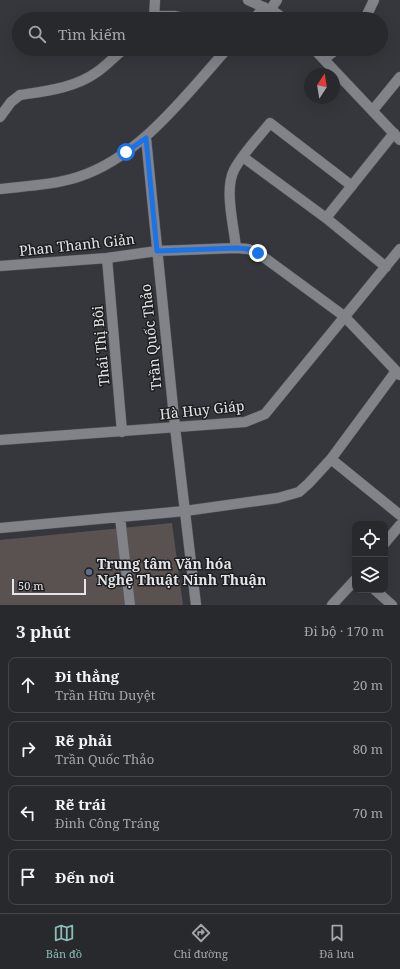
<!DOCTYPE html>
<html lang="vi">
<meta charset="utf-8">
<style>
:root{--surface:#28292d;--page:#343539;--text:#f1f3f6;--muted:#a5a6aa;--line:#444549;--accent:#8bbbb9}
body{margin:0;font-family:"Noto Serif",serif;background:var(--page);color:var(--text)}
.controls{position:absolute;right:12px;bottom:12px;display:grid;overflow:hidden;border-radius:8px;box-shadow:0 4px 16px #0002}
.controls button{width:36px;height:36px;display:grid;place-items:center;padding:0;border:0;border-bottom:1px solid var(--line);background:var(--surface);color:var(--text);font:20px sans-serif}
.compass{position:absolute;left:304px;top:68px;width:36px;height:36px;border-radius:50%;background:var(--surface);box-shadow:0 4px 16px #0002;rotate:12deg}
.scale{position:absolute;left:12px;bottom:10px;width:74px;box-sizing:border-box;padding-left:4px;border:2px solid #e4e5e9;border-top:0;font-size:11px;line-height:14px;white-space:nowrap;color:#e4e5e9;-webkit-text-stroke:3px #1e1e21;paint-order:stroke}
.stop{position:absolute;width:12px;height:12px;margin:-9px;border:3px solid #1a73e8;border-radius:50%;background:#fff}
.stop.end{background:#1a73e8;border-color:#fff;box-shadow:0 1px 4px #0008}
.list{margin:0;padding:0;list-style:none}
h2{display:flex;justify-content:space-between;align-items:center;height:52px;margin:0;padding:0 16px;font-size:17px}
h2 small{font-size:13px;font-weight:400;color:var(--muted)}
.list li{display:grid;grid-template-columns:26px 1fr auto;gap:12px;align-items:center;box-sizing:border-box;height:56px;margin:0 8px 8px;padding:0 8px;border:1px solid var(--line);border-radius:8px}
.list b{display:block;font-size:15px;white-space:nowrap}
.list p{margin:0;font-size:13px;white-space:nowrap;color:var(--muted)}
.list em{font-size:13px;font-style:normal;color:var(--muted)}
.icon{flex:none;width:22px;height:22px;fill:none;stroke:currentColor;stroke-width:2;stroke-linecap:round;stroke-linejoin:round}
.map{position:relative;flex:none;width:400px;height:605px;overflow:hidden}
.search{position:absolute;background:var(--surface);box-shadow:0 4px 16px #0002;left:12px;right:12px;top:12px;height:44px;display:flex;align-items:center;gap:10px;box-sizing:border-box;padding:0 14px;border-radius:22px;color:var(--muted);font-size:15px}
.sheet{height:308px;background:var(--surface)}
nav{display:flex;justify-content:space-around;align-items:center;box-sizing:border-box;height:56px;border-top:1px solid var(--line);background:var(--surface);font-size:11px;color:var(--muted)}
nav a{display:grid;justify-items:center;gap:2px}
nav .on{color:var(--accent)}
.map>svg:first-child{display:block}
.building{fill:#595250}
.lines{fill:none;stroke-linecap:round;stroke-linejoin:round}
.minor-casing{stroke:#55565a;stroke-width:11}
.minor{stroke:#818389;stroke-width:10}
.route{stroke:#1a73e8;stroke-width:5}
.service-dot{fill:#5c6f8a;stroke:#1e1e21;stroke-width:1.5}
.labels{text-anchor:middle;stroke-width:3;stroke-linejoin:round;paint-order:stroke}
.street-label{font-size:14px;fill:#e4e5e9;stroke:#1e1e21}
.poi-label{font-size:14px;font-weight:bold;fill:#e4e5e9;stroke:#1e1e21;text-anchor:start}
</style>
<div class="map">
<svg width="400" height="605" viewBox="0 0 400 605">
<rect width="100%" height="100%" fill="#35373c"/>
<path class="building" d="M172 523 183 605H0V540Z"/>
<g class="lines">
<defs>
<path id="minor" d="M248 0 276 13 284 19
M270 10 277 0
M155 16H174L188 19
M154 19 155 0
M254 19 264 7
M365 19 374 0
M314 49 400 140
M324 59 337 49
M373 110 400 77
M0 117 11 102 20 95C46 91 75 88 97 72 107 65 115 56 124 49
M146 138 175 427 196 605
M243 157 326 218 386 267
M0 189C26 186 53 185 78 177 140 157 185 96 227 49
M326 218 394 133
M236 248C234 226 224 190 234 170 243 153 258 138 270 123L352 186
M107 258 122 432
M0 266 107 258 157 251 236 248 248 249 258 253 344 316 400 375
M0 440 245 422 265 414 400 249
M331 459 400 515
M120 517 130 605
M0 528 185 511 278 498 299 492 309 483 331 459 396 371
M385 543 400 525
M375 590 392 605
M332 605 355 580"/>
</defs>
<use href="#minor" class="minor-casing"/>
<use href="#minor" class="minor"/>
</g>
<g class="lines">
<path class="route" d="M126 152 146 138 157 251 236 248 248 249 258 253"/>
</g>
<circle class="service-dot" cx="89" cy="572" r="4"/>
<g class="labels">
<g class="street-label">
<text transform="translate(77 245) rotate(-6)" y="5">Phan Thanh Giản</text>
<text transform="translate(151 337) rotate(-96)" y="5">Trần Quốc Thảo</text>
<text transform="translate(101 346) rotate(-95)" y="5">Thái Thị Bôi</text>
<text transform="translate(202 410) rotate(-6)" y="5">Hà Huy Giáp</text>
</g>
<g class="poi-label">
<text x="97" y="569">Trung tâm Văn hóa<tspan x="97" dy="16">Nghệ Thuật Ninh Thuận</tspan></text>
</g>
</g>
</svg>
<div class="controls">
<button><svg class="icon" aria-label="locate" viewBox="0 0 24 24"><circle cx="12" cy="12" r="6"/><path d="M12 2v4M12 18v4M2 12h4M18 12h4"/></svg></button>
<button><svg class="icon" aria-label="layers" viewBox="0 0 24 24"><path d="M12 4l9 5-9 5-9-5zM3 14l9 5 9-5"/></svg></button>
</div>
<svg class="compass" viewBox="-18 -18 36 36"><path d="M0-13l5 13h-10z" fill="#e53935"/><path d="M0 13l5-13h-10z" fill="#a5a6aa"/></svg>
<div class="scale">50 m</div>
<div class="stop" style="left:126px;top:152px"></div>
<div class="stop end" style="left:258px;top:253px"></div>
<div class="search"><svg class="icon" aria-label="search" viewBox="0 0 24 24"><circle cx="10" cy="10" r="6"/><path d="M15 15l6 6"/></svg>Tìm kiếm</div>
</div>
<section class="sheet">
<h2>3 phút<small>Đi bộ · 170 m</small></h2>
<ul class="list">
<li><svg class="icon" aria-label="ahead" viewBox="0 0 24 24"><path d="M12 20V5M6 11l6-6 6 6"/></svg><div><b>Đi thẳng</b><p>Trần Hữu Duyệt</p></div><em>20 m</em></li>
<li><svg class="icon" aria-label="right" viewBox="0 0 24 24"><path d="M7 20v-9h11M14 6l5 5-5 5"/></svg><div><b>Rẽ phải</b><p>Trần Quốc Thảo</p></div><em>80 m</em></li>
<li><svg class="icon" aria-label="left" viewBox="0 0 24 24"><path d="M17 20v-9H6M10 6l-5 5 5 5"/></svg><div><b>Rẽ trái</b><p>Đinh Công Tráng</p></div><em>70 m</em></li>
<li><svg class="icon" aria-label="arrive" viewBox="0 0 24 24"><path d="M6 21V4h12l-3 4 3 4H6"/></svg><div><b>Đến nơi</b></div></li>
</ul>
</section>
<nav>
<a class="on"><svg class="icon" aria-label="map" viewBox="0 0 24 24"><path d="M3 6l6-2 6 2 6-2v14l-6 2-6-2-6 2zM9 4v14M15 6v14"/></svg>Bản đồ</a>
<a><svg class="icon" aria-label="directions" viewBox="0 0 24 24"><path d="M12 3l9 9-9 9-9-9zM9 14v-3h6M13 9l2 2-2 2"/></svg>Chỉ đường</a>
<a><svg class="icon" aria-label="saved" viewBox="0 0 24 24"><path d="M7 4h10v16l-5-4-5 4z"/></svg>Đã lưu</a>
</nav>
